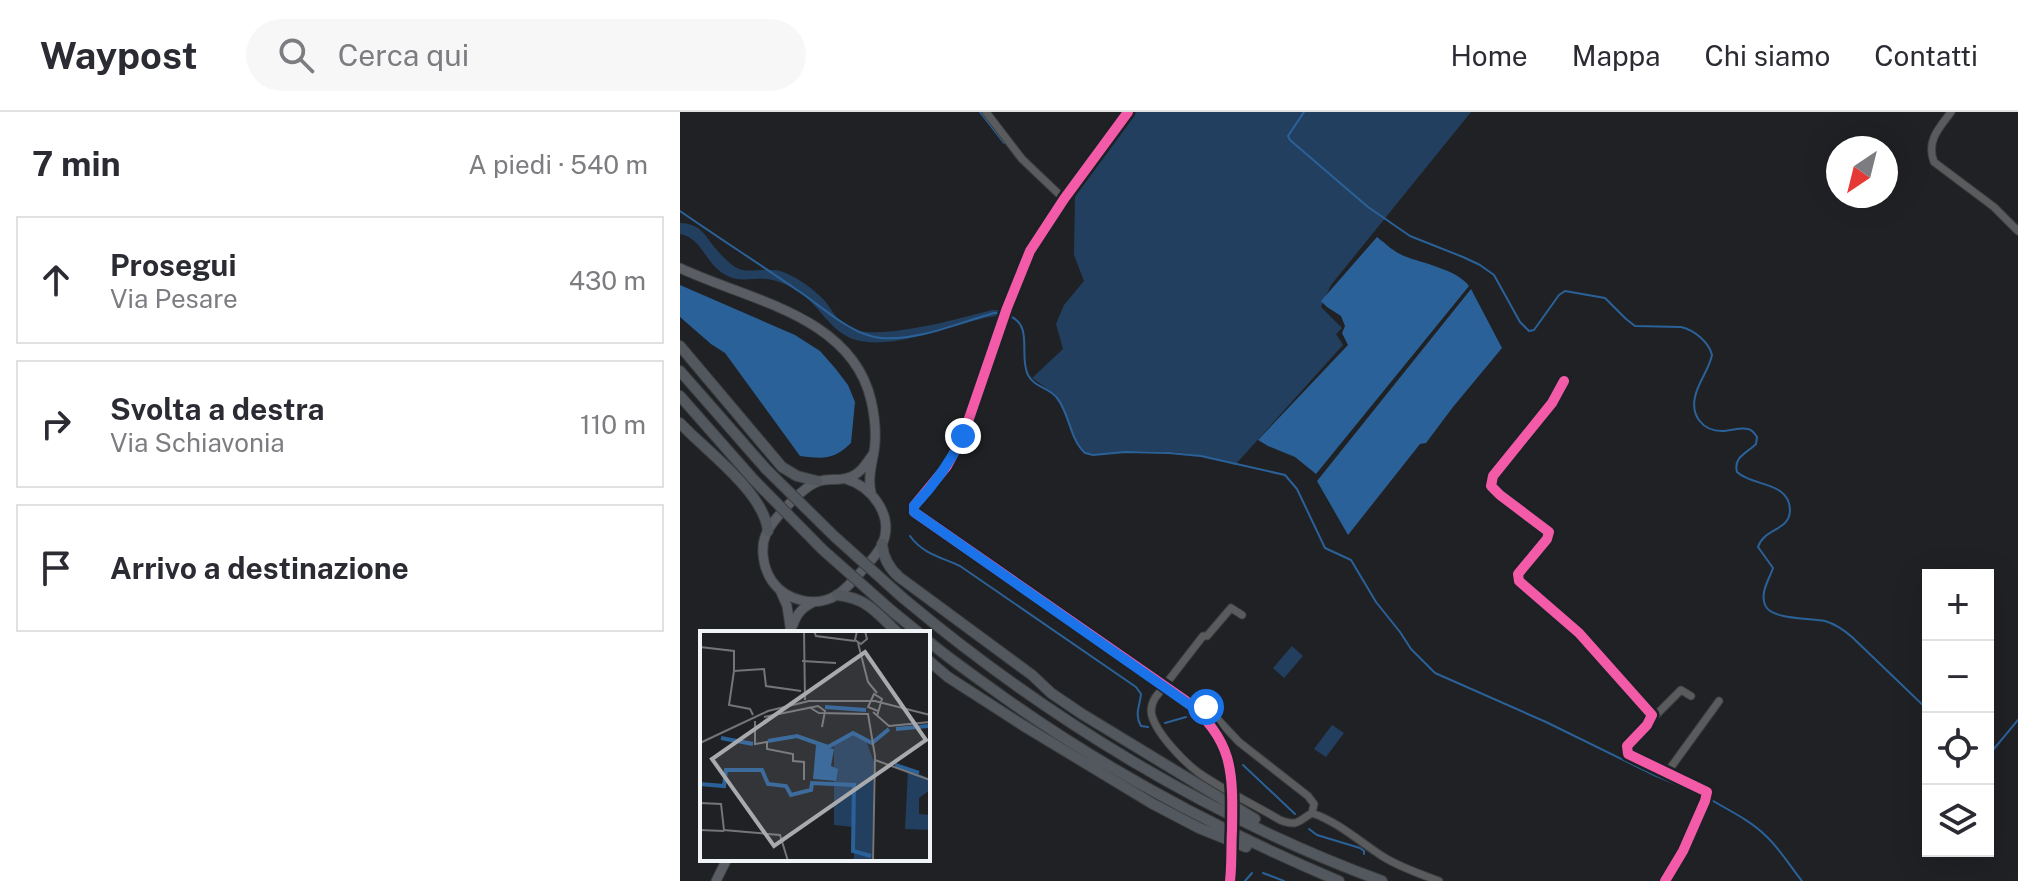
<!DOCTYPE html>
<html lang="it">
<meta charset="utf-8">
<style>
:root{--surface:#fff;--page:#f7f7f7;--text:#2b2b33;--muted:#7c7c81;--line:#e1e1e2}
body{margin:0;font-family:"Public Sans",sans-serif;background:var(--page);color:var(--text)}
.controls{position:absolute;right:24px;bottom:24px;display:grid;overflow:hidden;border-radius:0px;box-shadow:0 8px 32px #0002}
.controls button{width:72px;height:72px;display:grid;place-items:center;padding:0;border:0;border-bottom:2px solid var(--line);background:var(--surface);color:var(--text);font:40px sans-serif}
.compass{position:absolute;left:1146px;top:24px;width:72px;height:72px;border-radius:50%;background:var(--surface);box-shadow:0 8px 32px #0002;rotate:215deg}
.stop{position:absolute;width:24px;height:24px;margin:-18px;border:6px solid #1a73e8;border-radius:50%;background:#fff}
.stop.end{background:#1a73e8;border-color:#fff;box-shadow:0 2px 8px #0008}
.list{margin:0;padding:0;list-style:none}
h2{display:flex;justify-content:space-between;align-items:center;height:104px;margin:0;padding:0 32px;font-size:34px}
h2 small{font-size:26px;font-weight:400;color:var(--muted)}
.list li{display:grid;grid-template-columns:52px 1fr auto;gap:24px;align-items:center;box-sizing:border-box;height:128px;margin:0 16px 16px;padding:0 16px;border:2px solid var(--line);border-radius:0px}
.list b{display:block;font-size:30px;white-space:nowrap}
.list p{margin:0;font-size:26px;white-space:nowrap;color:var(--muted)}
.list em{font-size:26px;font-style:normal;color:var(--muted)}
.icon{flex:none;width:44px;height:44px;fill:none;stroke:currentColor;stroke-width:2;stroke-linecap:round;stroke-linejoin:round}
.map{position:relative;flex:none;width:1338px;height:769px;overflow:hidden}
header{display:flex;align-items:center;gap:48px;box-sizing:border-box;height:112px;padding:0 40px;background:var(--surface);border-bottom:2px solid var(--line)}
header strong{font-size:38px}
nav{display:flex;gap:44px;margin-inline-start:auto;font-size:28px}
.search{width:560px;height:72px;background:var(--page);display:flex;align-items:center;gap:20px;box-sizing:border-box;padding:0 28px;border-radius:44px;color:var(--muted);font-size:30px}
main{display:flex}
aside{flex:1;background:var(--surface)}
.map>svg:first-child{display:block}
.green{fill:#233f5f}
.water{fill:#2b6199}
.lines{fill:none;stroke-linecap:round;stroke-linejoin:round}
.stream{stroke:#2b6199;stroke-width:2}
.minor-casing{stroke:#3b3d3f;stroke-width:9}
.major-casing{stroke:#3b3d3f;stroke-width:11}
.highway-casing{stroke:#3b3d3f;stroke-width:12}
.minor{stroke:#595b5d;stroke-width:7}
.major{stroke:#5a5e64;stroke-width:9}
.highway{stroke:#52585e;stroke-width:10}
.highway-bridge-casing{stroke:#3b3d3f;stroke-width:12;stroke-linecap:butt}
.highway-bridge{stroke:#52585e;stroke-width:10}
.cycleway-casing{stroke:#1d2126;stroke-width:15}
.cycleway{stroke:#f35aa7;stroke-width:10}
.route{stroke:#1a73e8;stroke-width:10}
.inset-river{fill:none;stroke:#2b6199;stroke-width:4}
.inset-road{fill:none;stroke:#737578;stroke-width:2}
.view{fill:#a8aaad;fill-opacity:0.15;stroke:#a8aaad;stroke-width:4}
.inset-edge{fill:none;stroke:#f1f4f7;stroke-width:4}
</style>
<header>
<strong>Waypost</strong>
<div class="search"><svg class="icon" aria-label="search" viewBox="0 0 24 24"><circle cx="10" cy="10" r="6"/><path d="M15 15l6 6"/></svg>Cerca qui</div>
<nav><a>Home</a><a>Mappa</a><a>Chi siamo</a><a>Contatti</a></nav>
</header>
<main>
<aside>
<h2>7 min<small>A piedi · 540 m</small></h2>
<ul class="list">
<li><svg class="icon" aria-label="ahead" viewBox="0 0 24 24"><path d="M12 20V5M6 11l6-6 6 6"/></svg><div><b>Prosegui</b><p>Via Pesare</p></div><em>430 m</em></li>
<li><svg class="icon" aria-label="right" viewBox="0 0 24 24"><path d="M7 20v-9h11M14 6l5 5-5 5"/></svg><div><b>Svolta a destra</b><p>Via Schiavonia</p></div><em>110 m</em></li>
<li><svg class="icon" aria-label="arrive" viewBox="0 0 24 24"><path d="M6 21V4h12l-3 4 3 4H6"/></svg><div><b>Arrivo a destinazione</b></div></li>
</ul>
</aside>
<div class="map">
<svg width="1338" height="769" viewBox="0 0 1338 769">
<rect width="100%" height="100%" fill="#1f2124"/>
<path class="green" d="M447 0H791L651 173 641 195 662 216 656 222 663 233 555 353C521 340 479 338 443 340 430 340 417 344 405 341L397 331 379 289 375 282 352 266 383 237 376 212 384 193 404 169 394 143 395 83Z
M0 111C23 112 24 124 37 138 42 144 49 151 55 155 68 164 90 152 108 162 121 168 133 177 143 187 151 195 157 210 167 215 194 231 281 206 312 198H322L320 204C306 204 292 210 279 213 249 222 205 236 176 228 150 221 138 190 115 177 106 172 96 168 86 167 71 166 58 171 44 162 25 151 22 126 0 122Z
M612 534 623 544 604 566 593 556Z
M652 613 664 621 646 645 634 637Z"/>
<path class="water" d="M697 125C706 132 714 140 724 144 742 151 778 158 789 174L636 362 615 345 588 334 578 328 668 233 662 221 665 214 661 204 647 195 641 189Z
M0 173 115 223 140 239 155 256 168 273 175 290 171 331C153 348 144 347 120 344L45 241 31 232 0 205Z
M791 177 822 236 773 295 746 331 740 332 668 423 637 369Z"/>
<g class="lines">
<path class="stream" d="M300 0 324 31
M624 0 608 24 610 28 688 95 730 124 783 145 800 153 814 163 840 210 849 219 854 218 879 183 885 179 925 186 946 207 955 214 1001 215C1014 218 1029 230 1032 243 1029 258 1018 270 1015 285 1011 303 1022 319 1042 319 1050 319 1060 315 1068 317 1073 318 1074 321 1077 325L1076 332C1067 341 1053 345 1057 360 1073 375 1109 369 1110 398 1110 419 1084 416 1078 435L1093 456C1089 468 1080 480 1085 493 1091 508 1130 506 1145 509 1155 512 1164 518 1172 525L1248 598
M0 99C39 126 78 151 117 178 142 194 170 223 201 226 239 229 278 211 314 201H321
M327 203C355 212 338 243 348 263 355 276 369 275 377 286 390 302 389 326 405 341L413 343 445 340 489 341 521 344 605 363 617 377 645 436 671 448 696 490 720 520 731 537 755 561 866 610 974 663 1022 683
M230 424C243 442 261 445 280 454L456 575 461 582C460 594 454 602 461 614L468 615
M485 611 506 605
M1308 644 1338 608
M563 653 615 702
M1028 686C1048 698 1070 708 1086 724 1100 737 1110 754 1122 769
M629 717 637 723 680 736 684 739V742
M583 761 604 769
M565 769 572 761"/>
<defs>
<path id="minor" d="M306 0 342 47 384 87
M448 0 384 87 350 139 327 196 283 324 267 354 234 394V400L520 600C539 622 550 645 553 674
M1271 0C1259 16 1246 29 1254 50L1314 95 1338 119
M884 269 872 291 813 364 811 374 820 383 869 420 867 427 838 462 839 469 899 521 972 603 967 613 947 634 948 642 1027 680 1025 689 1003 739 985 769
M562 503 551 496 527 524H523L475 586C472 591 470 597 472 604 477 622 504 650 519 661 545 679 573 692 600 708 618 715 618 709 632 701 658 710 679 729 702 744 719 755 740 762 759 769
M517 598 521 594 526 595 559 630 628 684 634 692 632 701
M971 608 1001 578 1011 584
M986 662 1039 589
M550 769 551 734"/>
<path id="major" d="M0 156C67 188 171 203 191 288 194 301 196 317 195 331 194 347 187 363 191 380
M166 367C192 375 215 404 202 433 197 443 187 453 179 462 173 469 166 477 157 483 136 496 106 489 92 469 83 456 80 436 86 422 93 407 122 376 137 370 147 366 157 369 167 366 180 363 186 352 193 342
M100 478 107 494 111 521
M113 513C117 501 123 495 134 490
M36 769 47 747"/>
<path id="highway" d="M0 234 102 355 117 364 137 369
M0 259 86 357
M0 284 74 368
M0 311C26 339 84 380 88 419
M202 432C203 445 209 456 219 465L352 563 371 581 402 602 575 707
M157 483C187 486 197 501 218 521
M223 486C365 605 528 705 702 769
M212 499 239 521
M248 529C271 548 297 566 322 584 427 659 540 719 659 769
M248 548 268 565 344 614 473 692 519 716 566 735"/>
</defs>
<use href="#minor" class="minor-casing"/>
<use href="#major" class="major-casing"/>
<use href="#highway" class="highway-casing"/>
<use href="#minor" class="minor"/>
<use href="#major" class="major"/>
<use href="#highway" class="highway"/>
<defs>
<path id="highway-bridge" d="M86 357 154 424 223 486
M74 368 143 438 212 499"/>
</defs>
<use href="#highway-bridge" class="highway-bridge-casing"/>
<use href="#highway-bridge" class="highway-bridge"/>
<defs>
<path id="cycleway" d="M448 0 384 87 350 139 327 196 283 324 267 354 234 394V400L505 588C554 628 553 660 552 718 551 735 552 752 550 769
M884 269 872 291 813 364 811 374 820 383 869 420 867 427 838 462 839 469 899 521 972 603 967 613 947 634 948 642 1027 680 1025 689 1003 739 985 769"/>
</defs>
<use href="#cycleway" class="cycleway-casing"/>
<use href="#cycleway" class="cycleway"/>
</g>
<g class="lines">
<path class="route" d="M283 324C270 351 254 373 234 394V400L517 598 521 594 526 595"/>
</g>
<g transform="translate(20 519)">
<rect width="230" height="230" fill="#1f2124"/>
<path d="M153 102 165 107 174 131 172 230H148L154 227V196L134 194V113ZM208 138 230 148V159L219 167V183L230 184V199L205 198Z" fill="#233f5f"/>
<path d="M116 114 134 118 131 135 138 138 136 150 113 148Z" fill="#2b6199"/>
<path class="inset-river" d="M125 76 166 79M196 98 228 95M21 107 53 113M68 110 97 105 128 116 153 102 172 112 189 98M195 134 219 142M0 153 24 155 26 139H62L68 153 86 155 91 164 111 159 112 152 154 154 153 220 171 225"/>
<path class="inset-road" d="M104 0 105 69M114 0 116 5 155 10M157 0 155 9 161 13 167 8 165 0M158 12 168 51 177 62M0 16 34 20V40L64 38 66 55 101 60M102 30 136 32M34 40 29 74 50 78 53 84M109 76 119 82 168 83 175 125 173 230M173 81 189 95 230 91M177 85 182 68 174 63 168 76 178 80M64 86 118 75 125 80 122 96M55 90V113L67 111V118L93 123V130L104 131V149M0 112 68 80 109 70H175L230 84M175 129 230 149M0 172 21 173 24 199 80 204 88 230M0 199 24 200"/>
<path class="view" d="M165 21 226 109 74 215 12 128Z"/>
<rect width="230" height="230" class="inset-edge"/>
</g>
</svg>
<div class="controls">
<button>+</button>
<button>−</button>
<button><svg class="icon" aria-label="locate" viewBox="0 0 24 24"><circle cx="12" cy="12" r="6"/><path d="M12 2v4M12 18v4M2 12h4M18 12h4"/></svg></button>
<button><svg class="icon" aria-label="layers" viewBox="0 0 24 24"><path d="M12 4l9 5-9 5-9-5zM3 14l9 5 9-5"/></svg></button>
</div>
<svg class="compass" viewBox="-18 -18 36 36"><path d="M0-13l5 13h-10z" fill="#e53935"/><path d="M0 13l5-13h-10z" fill="#7c7c81"/></svg>
<div class="stop" style="left:526px;top:595px"></div>
<div class="stop end" style="left:283px;top:324px"></div>
</div>
</main>
